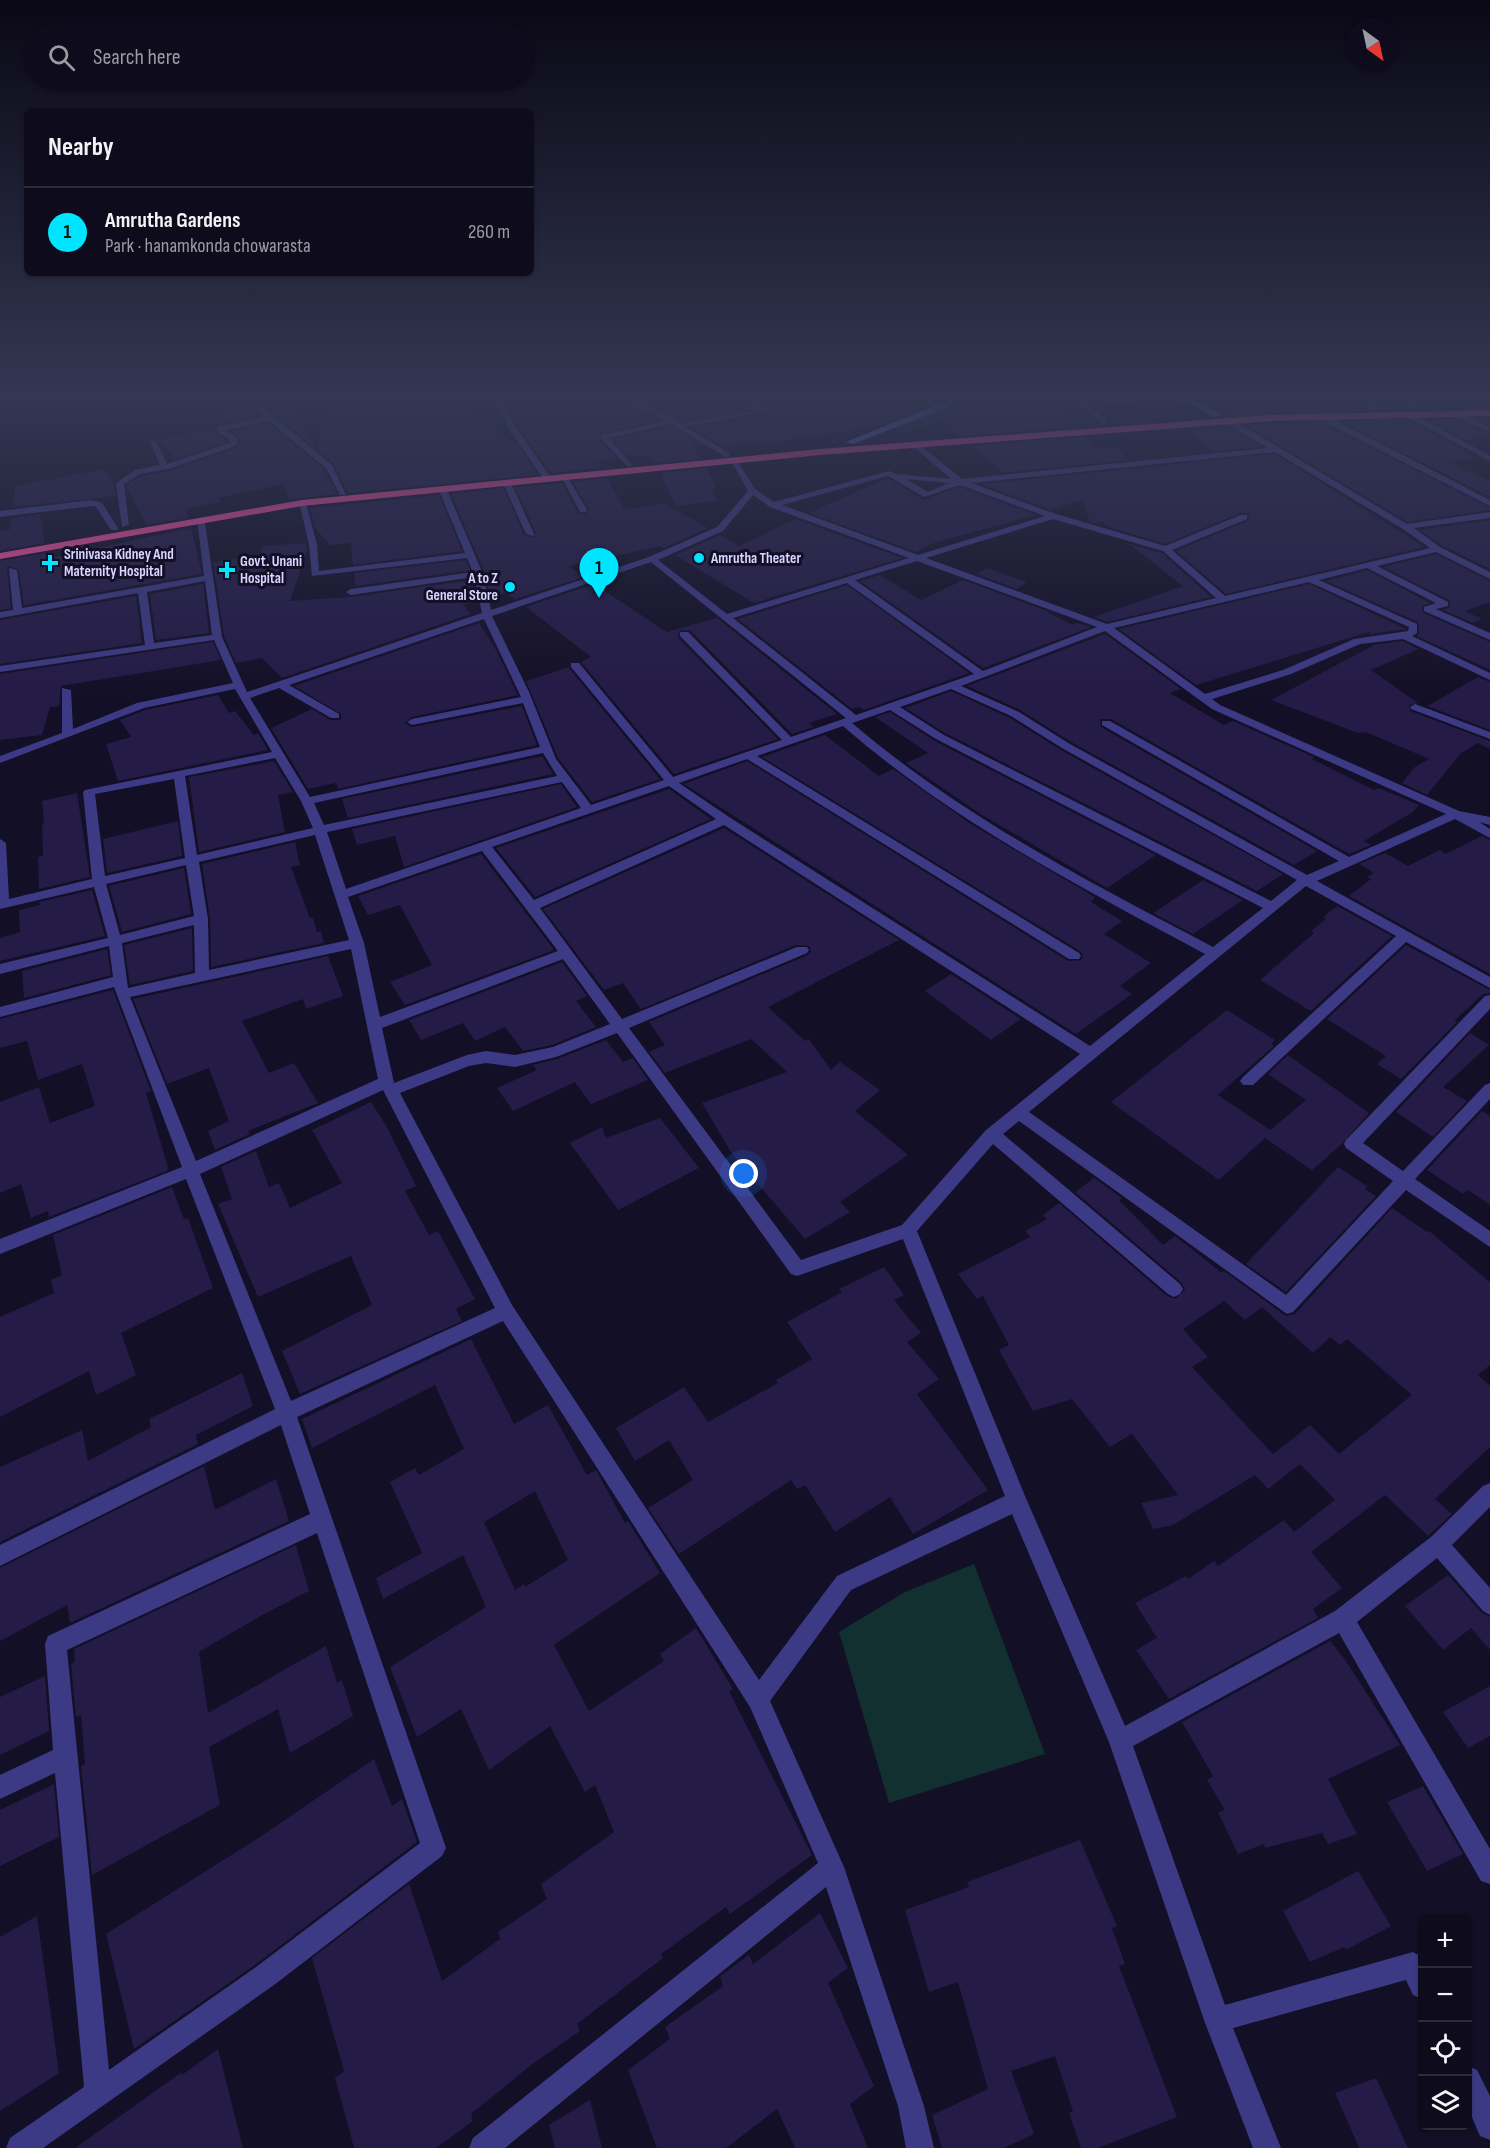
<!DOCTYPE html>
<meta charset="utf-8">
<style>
:root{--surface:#0e0b1c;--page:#171425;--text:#f1f3f6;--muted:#9b9ba3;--line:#2e2b3b;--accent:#00e5ff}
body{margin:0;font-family:"Sofia Sans Condensed",sans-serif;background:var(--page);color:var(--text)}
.controls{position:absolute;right:18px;bottom:18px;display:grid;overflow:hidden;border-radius:9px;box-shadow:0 2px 4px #0004}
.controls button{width:54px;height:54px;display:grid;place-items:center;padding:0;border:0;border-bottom:2px solid var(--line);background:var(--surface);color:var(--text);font:30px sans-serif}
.compass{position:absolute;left:1346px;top:18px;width:54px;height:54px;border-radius:50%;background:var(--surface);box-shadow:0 2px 4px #0004;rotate:147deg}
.you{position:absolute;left:744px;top:1174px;width:21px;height:21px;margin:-15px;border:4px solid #fff;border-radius:50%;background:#1a73e8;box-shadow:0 0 0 9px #1a73e833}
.badge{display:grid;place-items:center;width:39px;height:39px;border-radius:50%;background:var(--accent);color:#111;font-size:20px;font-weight:700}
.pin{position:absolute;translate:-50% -50px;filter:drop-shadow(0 2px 3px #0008)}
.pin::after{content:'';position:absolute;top:32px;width:21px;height:18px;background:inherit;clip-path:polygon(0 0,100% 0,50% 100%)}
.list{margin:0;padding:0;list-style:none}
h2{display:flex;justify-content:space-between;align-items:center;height:78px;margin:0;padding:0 24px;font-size:26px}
h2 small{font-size:20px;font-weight:400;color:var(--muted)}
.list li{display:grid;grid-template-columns:39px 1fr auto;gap:18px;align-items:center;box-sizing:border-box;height:90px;padding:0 24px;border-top:2px solid var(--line)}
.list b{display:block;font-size:22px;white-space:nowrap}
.list p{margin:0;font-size:20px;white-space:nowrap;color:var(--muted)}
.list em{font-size:20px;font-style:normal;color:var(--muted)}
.icon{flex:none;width:33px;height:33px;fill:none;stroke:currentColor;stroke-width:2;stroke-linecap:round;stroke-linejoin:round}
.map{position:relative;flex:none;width:1490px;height:2148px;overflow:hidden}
.search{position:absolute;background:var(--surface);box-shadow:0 2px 4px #0004;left:24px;top:24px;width:510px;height:66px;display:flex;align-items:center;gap:15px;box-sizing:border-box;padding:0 21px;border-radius:33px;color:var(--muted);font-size:22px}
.panel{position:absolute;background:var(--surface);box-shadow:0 2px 4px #0004;left:24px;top:108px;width:510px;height:168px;border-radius:9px}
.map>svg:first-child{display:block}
.green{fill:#12302f}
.water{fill:#0c2248}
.building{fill:#241b47;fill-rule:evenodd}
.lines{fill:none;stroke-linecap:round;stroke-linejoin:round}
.street{fill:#3d3a85;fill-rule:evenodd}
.secondary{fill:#6f6bff;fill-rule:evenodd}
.highway{fill:#ff4fa3;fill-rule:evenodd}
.poi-dot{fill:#00e5ff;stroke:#130f26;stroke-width:2}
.labels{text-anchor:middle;stroke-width:6;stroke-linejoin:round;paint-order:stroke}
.far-poi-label{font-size:15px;font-weight:bold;fill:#d9d4ff;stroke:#130f26;text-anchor:start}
</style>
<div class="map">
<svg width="1490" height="2148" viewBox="0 0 1490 2148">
<rect width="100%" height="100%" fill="#130f26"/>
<path class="green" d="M974 1564 1045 1754 889 1803 839 1632 905 1592Z"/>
<path class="water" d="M975 393C953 414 921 434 889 433Z"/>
<path class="building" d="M201 393H239L260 416 230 422Z
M252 393H291L314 447 274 414Z
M326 393H401L407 398 448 393 520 448 538 475 348 493 334 464 318 450Z
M503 393H602L660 420 599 434V441L617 458 597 461 601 468 551 473 519 428Z
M622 393H736L752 409 681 422 645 401Z
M750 393H905L927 406 883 425 762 444 758 441 724 447 692 428 769 412Z
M973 393H1055L1078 427 962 436 948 423 971 412 924 419 944 411Z
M1206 393H1342L1369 410 1237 415Z
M1359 393H1390L1406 409 1380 410 1381 406Z
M1404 393H1424L1422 400 1428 409H1420Z
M1436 393H1490V408L1439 409 1434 399Z
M1456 419 1490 434V435L1465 440 1429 420Z
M1408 420 1476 458 1449 463 1490 481V497L1343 422Z
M1320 422 1490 508V510L1407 522 1246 425Z
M268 423 324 469 337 494 289 500 284 484 218 498 221 502 186 509 188 518 146 525 126 485 141 476 169 471 237 448 240 438 231 431Z
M671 426 711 450 691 441 700 459 655 463 651 455 628 457 613 439Z
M1228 427 1261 446 1215 451 1191 432Z
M215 428 216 433 227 441 176 459 158 440Z
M1085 437 1094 449 1118 448 1129 460 999 473 1003 472 973 446Z
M1274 454 1425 547 1226 594 1176 551 1248 521 1249 513H1240L1165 544 1109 527 1101 521 1098 524 1090 522 1082 500 1051 510 981 484Z
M706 468 717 489H712L718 501 676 506 660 473Z
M105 469 114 484 116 496 13 507 15 486Z
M607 478 624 509 665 504 708 528 664 548 661 546 568 566 584 577 515 599 506 593 490 597 485 573 451 494 503 488 524 535 534 538 536 533 515 487 562 483 578 513 586 514 589 509 573 482Z
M888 478 923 500 960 487 1035 515 931 544 916 552 809 513Z
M439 495 462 551 353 565 351 543 330 545 315 528 310 508Z
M40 514 45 543 0 551V531L10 529 11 518Z
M796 519 902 558 754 603 675 555 720 535 739 546Z
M1490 520V569L1441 545 1420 530Z
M191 528 202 574 24 605 19 570 10 566 7 568 11 608 0 610V561L46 553 47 559Z
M306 543 307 550 290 601 351 597 472 580 477 601 463 605 471 614 282 678 262 658 236 663 224 636 213 562 259 555 263 546Z
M1129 544 1162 553 1211 597 1107 622 1094 617 1183 586Z
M1436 554 1490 581V602L1464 611 1482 619 1473 623 1443 610 1450 607 1449 600 1383 567Z
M466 560 470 570 355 586 354 573Z
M987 568 1027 582 1017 589 976 574Z
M1367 570 1430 603 1422 606 1423 613 1490 642V670L1417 636 1419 633 1418 622 1326 581Z
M880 575 921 600 963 580 1044 610 1072 625 1078 623 1091 627 983 668 860 581Z
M203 584 209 633 156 640 150 594Z
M594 584 667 632 717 618 837 714 809 723 814 727 792 734 690 630H680L678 638 778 739 674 774 581 662 591 657 526 607Z
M1309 584 1406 629 1370 634 1369 632 1196 685 1119 629Z
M847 585 969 673 864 710 859 707 852 709 738 619Z
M136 596 142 643 0 664V620Z
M479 623 496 650 518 695 412 717 405 723 412 727 522 706 537 745 338 789 336 783 308 789 271 728 312 709 331 720H341V714L294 686Z
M1105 634 1181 689 1170 693 1224 725 1233 721 1314 757 1312 759 1374 790 1379 788 1419 805 1413 812 1364 841 1371 845 1349 854 1111 719H1100L1101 727 1317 851 1294 865 1071 742 1020 710 967 686Z
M1403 641 1418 649 1371 670 1418 703 1409 705 1410 711 1490 741V749L1478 743 1461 753 1427 795 1402 783 1415 767 1429 759 1366 732 1358 733 1271 700 1374 645Z
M213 642 221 660 61 686 59 706 50 707 42 735 0 740V674Z
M569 667V668L660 779 592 802 558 758 526 681Z
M1478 677 1490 682V730L1427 706Z
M951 691 1010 718 1061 750 1283 874 1257 891 945 733 905 708Z
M218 695 229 713 235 711 254 735 258 733 268 750 118 781 106 744 131 737 120 720 145 710Z
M890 712 935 741 1156 855 1107 888 982 815 906 763 928 753 875 717Z
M825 735 879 776 893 769 971 824 1095 897 1091 902 1122 921 1104 934 1151 963 1120 986 1132 994 1076 1034 684 784 747 761 1068 961 1081 960 1083 955 1080 951 762 757Z
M542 756 553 774 348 818 342 799Z
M274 761 293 792 278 795 285 832 199 852 189 777Z
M561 784 577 807 404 867 395 836 357 845 352 829Z
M669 789 711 819 535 897 496 848Z
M77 793 90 877 39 889 38 857 43 856 42 825 44 824 42 801Z
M178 821 182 856 107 873 103 839Z
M724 828 899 940 768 1007 805 1041 809 1039 831 1070 840 1062 880 1090 855 1111 908 1155 840 1202 850 1212 805 1239 757 1183 754 1185 729 1149 702 1103 787 1072 751 1039 665 1073 649 1052 665 1045 649 1022 808 955 811 951 809 946 796 945 641 1009 623 983 604 990 543 909Z
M1482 836 1490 840V974L1349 896 1371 879 1367 877 1374 873 1359 864 1385 853 1408 866 1440 850 1446 854Z
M295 842 300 865 291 867 310 918H313L317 932 321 931 324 943 211 967 210 919 202 864Z
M481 854 554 950 405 1005 390 982 432 965 400 905 368 915 358 896Z
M184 868 191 914 122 932 109 886Z
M1203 880 1243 900 1193 934 1153 913Z
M92 890 105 936 0 961V938L20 932 19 910 40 905 39 902Z
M1337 906 1392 936 1312 1010H1309L1260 980 1314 933 1311 931 1326 919 1323 917Z
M192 928 193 971 130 985 124 945Z
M1406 945 1490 990V993L1483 994 1454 1021 1457 1022 1401 1079 1377 1064 1386 1056 1327 1019Z
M107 949 111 975 24 998 22 971Z
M328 956 343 996 306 1009 303 999 242 1021 269 1073 294 1063 318 1103 248 1131 250 1134 215 1150 208 1131 229 1121 209 1068 167 1084 133 999Z
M562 962 587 996 576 1001 596 1027 552 1045 523 1051 505 1027 475 1041 463 1023 421 1040 409 1020Z
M951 974 1021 1019 991 1040 925 991Z
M113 990 151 1091 146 1093 168 1167 167 1171 49 1217 48 1211 31 1218 21 1184 0 1193V1102L39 1087 50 1123 95 1106 82 1064 38 1080 27 1041 0 1048V1019Z
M1227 1010 1275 1040 1271 1044 1274 1046 1218 1095 1270 1130 1306 1100 1268 1074 1288 1055 1369 1113 1342 1144 1312 1170 1265 1138 1219 1180 1111 1102Z
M1470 1033 1489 1045 1443 1087 1467 1101 1433 1137 1396 1112Z
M606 1040 623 1062 633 1058 648 1080 591 1104 575 1082 513 1111 497 1088 537 1070 533 1065 557 1059Z
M371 1102 387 1127 416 1186 405 1191 429 1235 438 1231 475 1299 456 1309 462 1321 300 1394 282 1351 372 1305 351 1256 258 1297 218 1204 232 1199 221 1167 256 1151 269 1187 279 1183 290 1208 342 1183 312 1130Z
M1482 1111 1490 1116V1205L1468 1190 1463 1194 1427 1170Z
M660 1118 699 1168 618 1210 570 1143 602 1127 606 1138Z
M1338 1167 1367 1186 1365 1189 1376 1196 1286 1292 1246 1264Z
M1094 1178 1122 1198 1119 1200 1163 1245 1175 1236 1222 1273 1224 1271 1286 1316 1295 1314 1392 1208 1427 1232 1429 1231 1490 1282V1365L1478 1375 1490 1386V1447L1435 1499 1452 1514 1428 1536 1385 1495 1311 1552 1342 1588 1313 1609 1318 1618 1169 1699 1136 1650 1157 1638 1135 1603 1186 1576 1188 1579 1214 1561 1218 1566 1284 1520 1294 1532 1335 1500 1300 1464 1268 1489 1255 1475 1173 1525 1153 1529 1141 1503 1178 1495 1132 1434 1110 1447 1072 1399 1033 1411 999 1350 1009 1345 983 1296 977 1299 958 1274 1030 1237 1025 1231 1047 1219 1043 1215 1059 1203 1167 1296 1175 1299 1185 1290 1181 1282 1075 1192ZM1224 1301 1245 1320 1262 1307 1313 1353 1330 1337 1340 1345 1347 1339 1412 1395 1339 1454 1310 1425 1273 1454 1192 1367 1208 1357 1183 1329Z
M172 1187 184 1219 188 1218 213 1288 121 1333 136 1375 96 1395 89 1371 0 1417V1317L54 1293 51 1280 62 1275 53 1235Z
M884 1267 904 1295 894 1300 921 1333 907 1342 939 1379 917 1394 988 1490 913 1534 890 1497 835 1532 805 1485 797 1489 791 1480 679 1554 648 1508 693 1480 669 1440 635 1461 616 1428 684 1387 708 1422 778 1383 776 1380 812 1359 787 1322 842 1292 839 1289Z
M471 1339 514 1424 548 1405 587 1475 596 1470 625 1523 628 1521 660 1573 554 1645 589 1711 664 1661 660 1654 696 1628 733 1689 729 1691 812 1855 730 1914 726 1907 661 1954 663 1958 577 2024 580 2031 531 2065 471 2114 473 2121 436 2148H354L335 2078 344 2071 312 1958 409 1884 442 1981 500 1939 498 1932 547 1899 541 1884 614 1832 595 1785 585 1792 550 1726 489 1770 461 1709 417 1737 390 1667 486 1607 463 1555 383 1599 376 1578 422 1553 390 1482 415 1468 419 1475 464 1449 435 1385 312 1448 302 1419ZM535 1491 568 1560 525 1587 524 1584 515 1590 484 1522Z
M242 1373 253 1406 196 1435 198 1444 0 1542V1467L82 1430 88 1461 151 1427 149 1419Z
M204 1466 215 1510 276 1479 289 1521 70 1623 67 1605 0 1641V1568Z
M296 1545 309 1591 264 1614 199 1652 208 1713 326 1646 337 1683 342 1680 353 1716 290 1753 278 1709 209 1747 220 1805 92 1875 81 1766 85 1764 81 1715 76 1718 71 1664 75 1661 74 1649Z
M1448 1575 1481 1612 1490 1617V1650L1471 1628 1443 1650 1405 1606Z
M1330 1641 1344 1658 1400 1745 1328 1779 1357 1834 1328 1844 1322 1833 1265 1848 1264 1844 1238 1854 1218 1812 1225 1810 1207 1780 1213 1776 1182 1722Z
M45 1676 49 1731 0 1755V1697Z
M1490 1686V1736L1468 1748 1443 1712Z
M374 1759 392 1806 402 1799 417 1842 255 1965 134 2049 106 1934 263 1835Z
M54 1784 59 1837 0 1866V1810Z
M1423 1786 1463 1854 1427 1871 1387 1802Z
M1080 1840 1117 1926 1112 1928 1125 1964 1119 1966 1177 2117 1098 2148H1081L1069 2113 1073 2111 1055 2056 1011 2071 1034 2134 1004 2148H942L932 2115 988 2089 958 1982 929 1992 905 1910 969 1887 967 1882Z
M1358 1871 1391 1926 1346 1950 1344 1947 1310 1962 1283 1911Z
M820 1913 848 1968 828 1983 874 2086 850 2104 868 2148H795L777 2109 726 2148H657L628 2070 670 2039 665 2027 723 1986 720 1976 749 1955 753 1964Z
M37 1916 59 2073 0 2111V1937Z
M218 2049 243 2148H75L182 2072V2075Z
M1376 2078 1408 2148H1359L1335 2093Z
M590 2100 602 2148H555L549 2125Z"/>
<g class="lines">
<path class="street" d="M3 393H12L0 401V396Z
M241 393H249L273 416 332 465 346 495H340L326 468 269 421 226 430 238 439 236 446 168 469 140 474 124 484 129 525 122 527 116 483 135 470 160 465 150 441H156L167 464 229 443 230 440 217 431V427L265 417Z
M492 393H500L517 429 552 479 551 481H545L509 429Z
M604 393C631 393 659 410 681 424L757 410 738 393H746L767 411 686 427 729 453V457H726L671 424 609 438 632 465 628 467 601 439V435L666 421 652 413Z
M907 393H917L944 407 937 409Z
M1068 393H1076L1087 403 1155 395 1204 404 1200 406 1155 399 1091 407 1107 421 1104 425Z
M1344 393H1354L1380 408 1373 410Z
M1392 393H1400L1418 408 1411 410Z
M1426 393H1434L1432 399 1437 410H1431L1424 399Z
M1403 411H1409L1490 456V461L1403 415Z
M1452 411H1458L1490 427V432L1452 415Z
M1315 413H1321L1490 500V506L1315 417Z
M1225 419H1231L1407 524 1490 512V518L1414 528 1440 547 1490 572V579L1436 552 1377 566 1448 602V606L1436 609 1490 633V640L1424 611V607L1436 603 1367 568 1319 580 1417 624V633L1412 636 1490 673V680L1403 639 1360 644 1291 674 1212 699 1220 705 1459 811 1490 817V825L1479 822 1490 829V838L1455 819 1317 881 1490 977V988L1406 942 1253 1085H1243L1240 1081 1243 1077 1396 936 1306 886 1029 1112 1286 1295 1393 1181 1346 1148 1344 1144 1346 1140 1485 996 1490 995V1009L1363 1143 1403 1171 1485 1085 1490 1083V1099L1415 1179 1490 1231V1247L1406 1190 1293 1312 1287 1314 1019 1121 1003 1134 1180 1284 1183 1289 1180 1294 1174 1297 1168 1294 993 1144 917 1231 1025 1496 1125 1726 1335 1611 1431 1537 1483 1486 1490 1483V1507L1452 1545 1490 1588V1615L1483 1611 1437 1558 1357 1622 1490 1849V1884L1481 1881 1339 1633 1133 1746 1225 2005 1413 1952 1422 1957V1999L1413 1995 1406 1980 1233 2028 1281 2148H1253L1204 2020 1109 1742 1012 1514 851 1590 770 1701 844 1867 924 2106 934 2148H906L898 2106 826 1887 505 2148H469L473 2138 818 1863 750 1707 503 1321 297 1417 446 1848 442 1856 274 1985 43 2148H6L10 2138 84 2087 55 1773 0 1799V1775L53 1750 45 1644 48 1636 310 1514 281 1425 0 1566V1545L275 1409 186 1179 0 1254V1239L182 1167 114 987 0 1017V1007L113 977 109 946 0 974V964L108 938 94 887 0 909V839L6 843 9 899 92 879 83 792 85 790 272 752 235 689 144 708 0 763V756L62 733V688L71 690 73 729 137 703 233 683 214 640 0 672V666L145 645 138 593 0 618V612L13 610 9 568 17 570 22 608 204 576 197 519 204 517 222 637 247 692 482 613 474 577 351 595 346 592 351 589 473 572 467 558 312 576 309 545 299 501 306 503 317 545 319 571 465 553 439 490 446 488 483 574 491 610 649 557 717 527 748 491 730 459H736L755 489 774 502 889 471 896 474 951 479 913 446 916 442 962 479 1268 448 1225 423ZM1275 452 1403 529 1430 548 1225 596 1172 550 1247 519V515H1241L1165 546 1056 514 971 483ZM888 476 924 497 960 485 1045 516 918 555 782 505ZM906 479 949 483 928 492ZM753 495 770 507 909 558 727 614 658 560 723 531ZM1053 519 1163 551 1216 598 1107 624 926 558ZM917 561 1097 627 983 671 855 580ZM651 562 846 718 791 737 688 632H680V636L782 740 673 777 579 663H571V667L664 780 591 805 556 759 529 692 492 616ZM205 581 212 635 154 643 147 592ZM1309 582 1409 627 1408 631 1354 639 1283 670 1205 694 1114 628ZM847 583 974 674 856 715 733 618ZM484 619 521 697 412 719 407 722 412 725 523 703 540 747 310 797 250 698 279 688 331 718H339V714L289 685ZM1105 631 1212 709 1446 814 1349 857 1110 721H1102V725L1339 861 1307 875 1070 744 1019 712 961 686ZM951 689 1011 716 1062 748 1297 880 1271 901 944 735 900 707ZM890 710 936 739 1263 908 1213 947C1087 881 961 816 852 723ZM843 726C952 821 1078 886 1205 954L1090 1046 729 817 679 783 747 759 1069 959H1079L1081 956 1079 953 757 756ZM543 753 557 776 324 825 314 803ZM275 758 301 801 313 828 197 855 185 776ZM174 779 185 858 105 876 95 794ZM562 782 581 808 346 889 327 832ZM669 786 716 819 534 900 492 847ZM724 825 1080 1054 986 1130 902 1225 801 1260 629 1028 807 953 809 950 807 947H797L622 1019 540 908ZM315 835 349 940 209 970 208 919 199 862ZM482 851 558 951 380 1017 364 943 348 897ZM186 865 194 916 120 935 106 884ZM194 925 195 973 128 988 122 943ZM351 949 378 1079 196 1161 130 997ZM563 959 610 1024 553 1047 515 1055 486 1051 467 1055 394 1083 382 1028ZM617 1033 791 1274 797 1276 903 1239 1005 1496 837 1576 759 1680 512 1305 400 1093 469 1066 486 1063 515 1067 556 1057ZM383 1090 495 1308 291 1401 200 1174ZM317 1533 420 1843 256 1967 109 2070 67 1650Z
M561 476H567L587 510 586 512H580Z
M507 481 511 483 534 534 533 536 526 534 503 483Z
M92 500 102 503 118 528 117 530H111L96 507 92 506 0 517V511Z
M1415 704 1490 732V739L1411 709 1410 707Z
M1468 2066 1477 2070 1490 2096V2140L1480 2136 1468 2108Z"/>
<path class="secondary" d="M961 393H971L943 409 853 444 846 442 937 405Z
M1175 393H1184L1221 415 1214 417Z"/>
<path class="highway" d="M1490 410V416L1270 421 820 455 302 506 0 559V553L302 500 820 449 1270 415Z"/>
</g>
<linearGradient id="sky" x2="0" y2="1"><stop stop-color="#0a0815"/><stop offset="0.57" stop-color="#333752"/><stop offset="1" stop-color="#333752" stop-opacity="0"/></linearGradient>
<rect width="1490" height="694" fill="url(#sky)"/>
<g class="poi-dot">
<circle cx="699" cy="558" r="6"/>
<path d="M47 554h6v6h6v6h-6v6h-6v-6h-6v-6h6z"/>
<path d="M224 561h6v6h6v6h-6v6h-6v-6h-6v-6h6z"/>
<circle cx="510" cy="587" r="6"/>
</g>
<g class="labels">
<g class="far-poi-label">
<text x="64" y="559">Srinivasa Kidney And<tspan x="64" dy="17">Maternity Hospital</tspan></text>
<text x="711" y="563">Amrutha Theater</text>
<text x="240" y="566">Govt. Unani<tspan x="240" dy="17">Hospital</tspan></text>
<text x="498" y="583" text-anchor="end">A to Z<tspan x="498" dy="17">General Store</tspan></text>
</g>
</g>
</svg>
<div class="controls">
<button>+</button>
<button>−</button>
<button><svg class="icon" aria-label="locate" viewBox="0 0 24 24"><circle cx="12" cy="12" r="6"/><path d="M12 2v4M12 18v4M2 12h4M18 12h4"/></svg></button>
<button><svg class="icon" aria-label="layers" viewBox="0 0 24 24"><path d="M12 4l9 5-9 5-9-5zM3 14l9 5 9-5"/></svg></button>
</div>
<svg class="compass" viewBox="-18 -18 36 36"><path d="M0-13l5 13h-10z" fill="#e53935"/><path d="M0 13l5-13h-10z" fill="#9b9ba3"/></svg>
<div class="you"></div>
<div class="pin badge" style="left:599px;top:598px">1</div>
<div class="search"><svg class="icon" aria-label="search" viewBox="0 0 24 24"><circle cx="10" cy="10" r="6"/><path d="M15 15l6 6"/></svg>Search here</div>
<section class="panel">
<h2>Nearby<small></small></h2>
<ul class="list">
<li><span class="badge">1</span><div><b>Amrutha Gardens</b><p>Park · hanamkonda chowarasta</p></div><em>260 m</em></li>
</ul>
</section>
</div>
